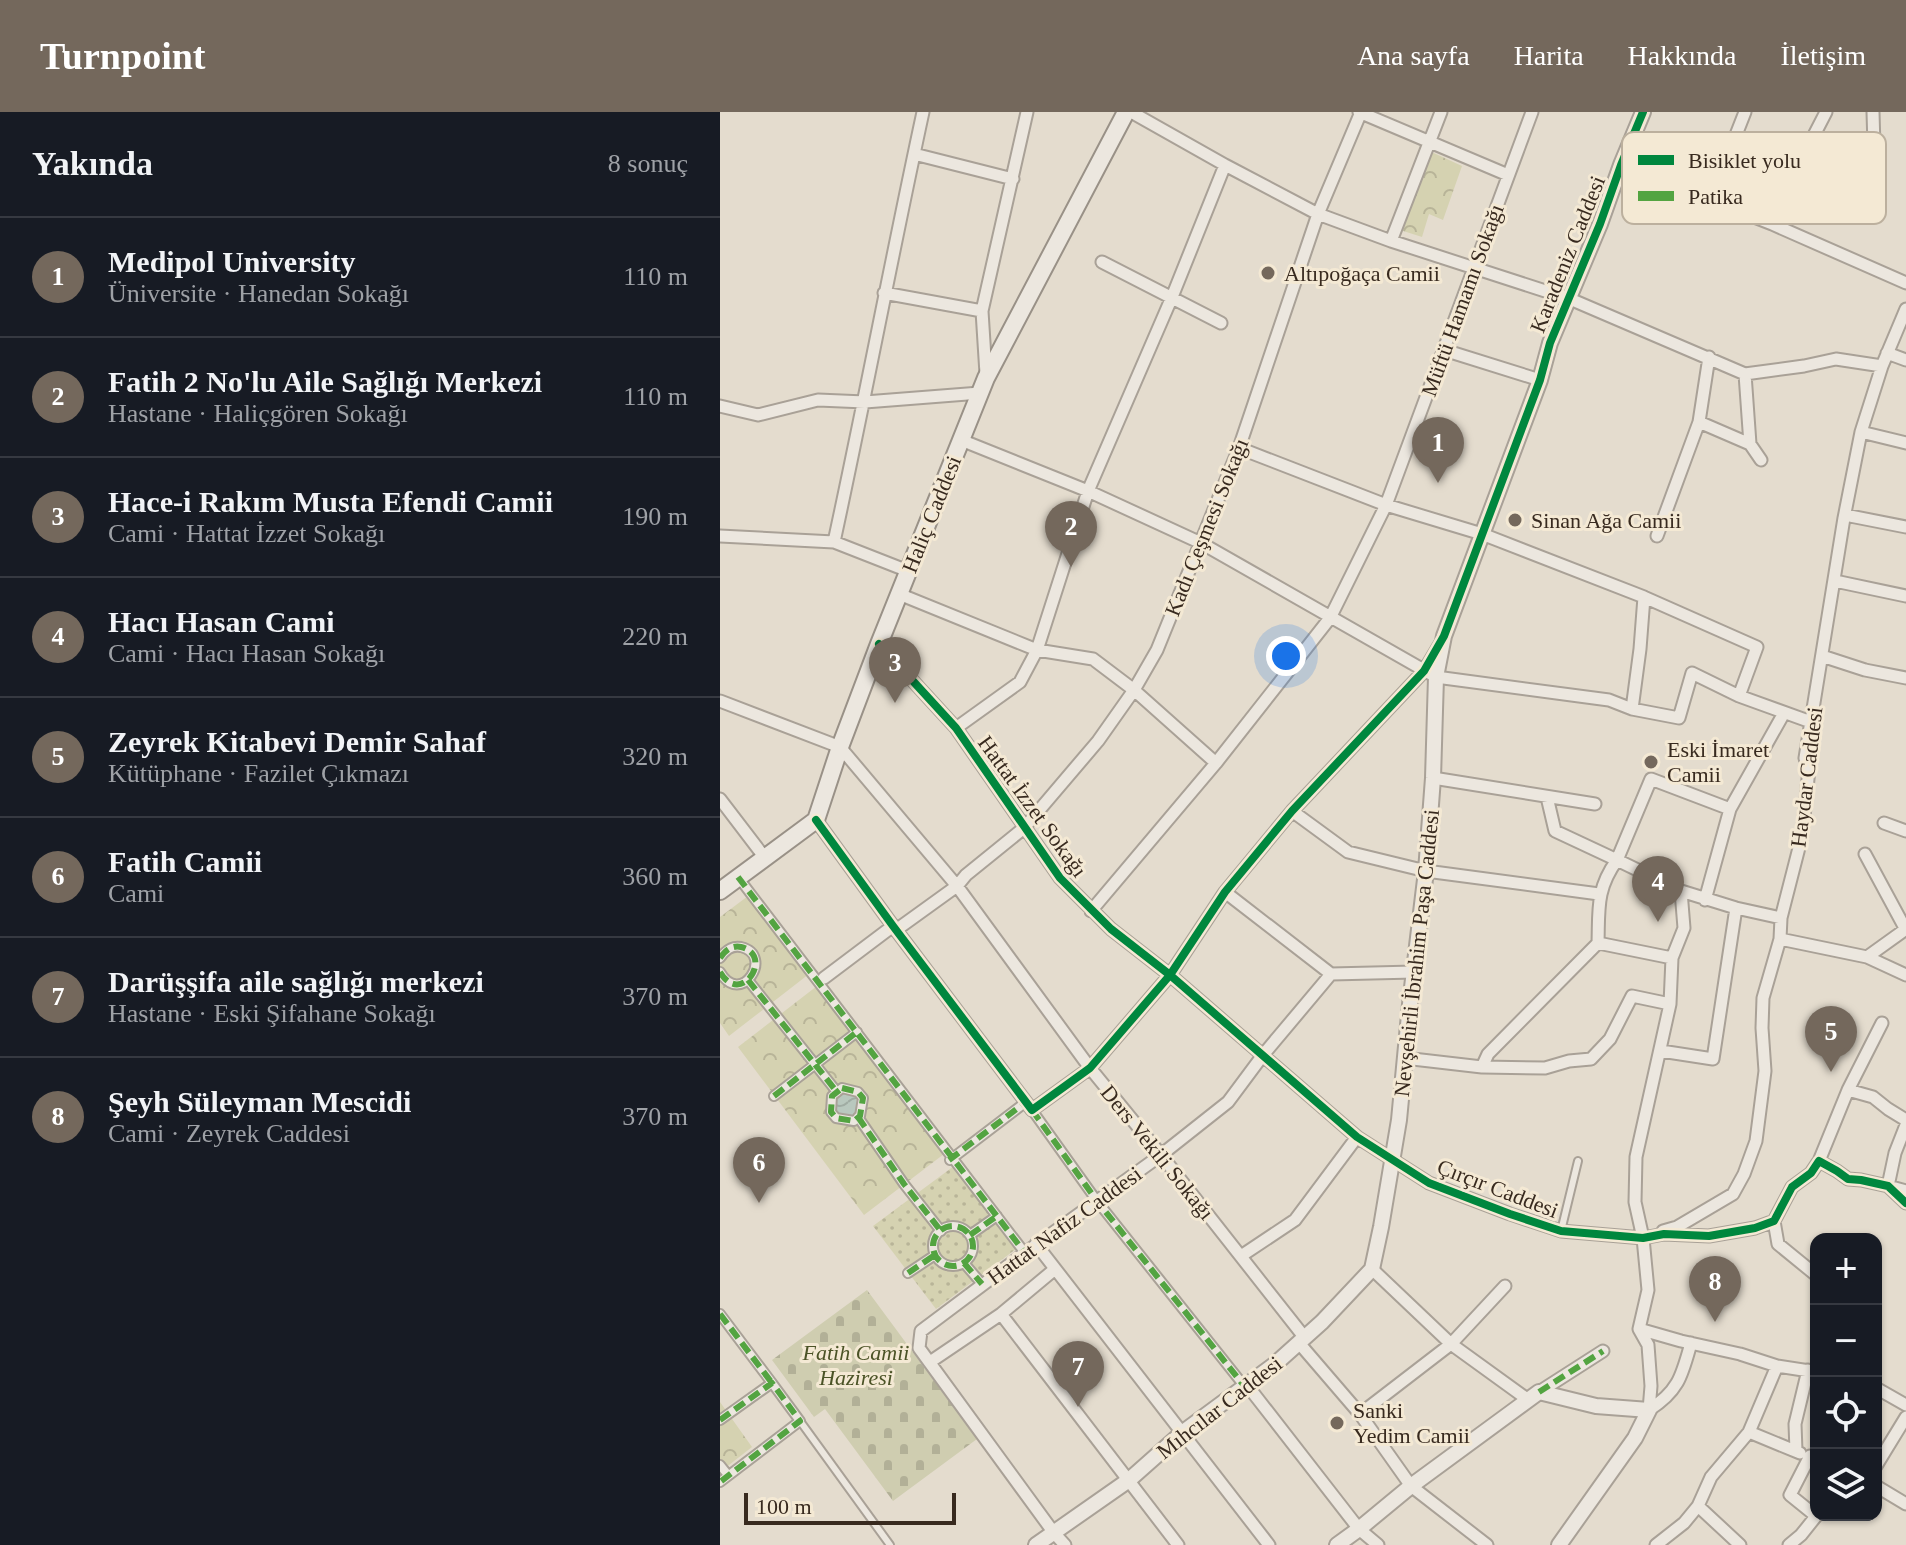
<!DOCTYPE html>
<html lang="tr">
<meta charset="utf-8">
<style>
:root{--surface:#171b24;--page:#242831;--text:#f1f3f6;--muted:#9ea1a6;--line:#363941;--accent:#74685c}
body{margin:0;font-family:"Times New Roman",serif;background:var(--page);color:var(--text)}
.controls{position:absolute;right:24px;bottom:24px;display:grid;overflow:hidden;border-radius:16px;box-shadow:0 2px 6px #0004}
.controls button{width:72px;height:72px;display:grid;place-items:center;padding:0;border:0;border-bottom:2px solid var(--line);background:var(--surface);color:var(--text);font:40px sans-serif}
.scale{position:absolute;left:24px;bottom:20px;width:212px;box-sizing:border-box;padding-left:8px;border:4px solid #382a1f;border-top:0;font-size:22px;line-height:28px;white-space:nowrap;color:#382a1f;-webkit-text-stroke:6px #f4e9d4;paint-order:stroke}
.you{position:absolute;left:566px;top:544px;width:28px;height:28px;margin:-20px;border:6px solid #fff;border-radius:50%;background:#1a73e8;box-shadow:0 0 0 12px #1a73e833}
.badge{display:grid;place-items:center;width:52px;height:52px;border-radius:50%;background:var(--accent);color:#fff;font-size:26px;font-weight:700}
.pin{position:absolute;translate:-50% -66px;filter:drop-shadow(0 2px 4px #0008)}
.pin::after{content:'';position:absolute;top:42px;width:28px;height:24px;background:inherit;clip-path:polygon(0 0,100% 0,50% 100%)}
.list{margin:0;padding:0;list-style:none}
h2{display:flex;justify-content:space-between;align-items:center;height:104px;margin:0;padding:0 32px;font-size:34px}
h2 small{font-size:26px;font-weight:400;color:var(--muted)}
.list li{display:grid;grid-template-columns:52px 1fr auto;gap:24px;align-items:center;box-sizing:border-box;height:120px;padding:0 32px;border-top:2px solid var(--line)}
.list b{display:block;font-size:30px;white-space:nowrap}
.list p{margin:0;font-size:26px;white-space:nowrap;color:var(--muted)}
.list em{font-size:26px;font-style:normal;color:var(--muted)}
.icon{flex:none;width:44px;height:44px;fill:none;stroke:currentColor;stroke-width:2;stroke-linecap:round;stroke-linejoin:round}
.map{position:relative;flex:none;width:1186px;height:1433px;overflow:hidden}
header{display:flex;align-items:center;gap:48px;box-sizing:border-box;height:112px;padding:0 40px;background:var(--accent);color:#fff}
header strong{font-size:38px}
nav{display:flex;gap:44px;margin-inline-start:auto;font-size:28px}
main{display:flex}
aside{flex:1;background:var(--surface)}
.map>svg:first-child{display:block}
.grass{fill:url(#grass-dots)}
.cemetery{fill:url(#cemetery-stones)}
.park{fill:url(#park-crowns)}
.water{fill:url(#water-waves)}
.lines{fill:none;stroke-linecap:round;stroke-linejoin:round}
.service-casing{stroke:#a9a197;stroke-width:10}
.pedestrian-casing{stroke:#a9a197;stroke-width:12}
.minor-casing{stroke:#a9a197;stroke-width:15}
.tertiary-casing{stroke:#a9a197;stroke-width:18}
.secondary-casing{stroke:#999187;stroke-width:20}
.service{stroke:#ece7df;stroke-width:6}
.pedestrian{stroke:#ece7df;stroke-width:8}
.minor{stroke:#ece7df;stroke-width:11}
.tertiary{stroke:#ece7df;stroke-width:14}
.secondary{stroke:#ece7df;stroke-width:16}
.quiet{stroke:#53a441;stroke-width:6;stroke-dasharray:12 6;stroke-linecap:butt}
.cycleway-casing{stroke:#f4e9d4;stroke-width:13}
.cycleway{stroke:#00873e;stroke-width:8}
.poi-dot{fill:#74685c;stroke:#f4e9d4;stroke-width:3}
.labels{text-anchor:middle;stroke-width:6;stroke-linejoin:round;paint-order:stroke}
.street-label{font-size:22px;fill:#382a1f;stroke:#f4e9d4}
.poi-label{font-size:22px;fill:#382a1f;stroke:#f4e9d4;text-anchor:start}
.park-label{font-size:22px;font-style:italic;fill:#4b5326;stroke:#f4e9d4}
.key{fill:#f4e9d4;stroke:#bcb09e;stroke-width:2}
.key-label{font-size:22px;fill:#382a1f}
</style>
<header>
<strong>Turnpoint</strong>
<nav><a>Ana sayfa</a><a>Harita</a><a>Hakkında</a><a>İletişim</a></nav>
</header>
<main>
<aside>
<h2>Yakında<small>8 sonuç</small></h2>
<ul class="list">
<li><span class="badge">1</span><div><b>Medipol University</b><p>Üniversite · Hanedan Sokağı</p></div><em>110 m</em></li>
<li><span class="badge">2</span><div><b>Fatih 2 No'lu Aile Sağlığı Merkezi</b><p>Hastane · Haliçgören Sokağı</p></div><em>110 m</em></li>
<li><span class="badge">3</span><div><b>Hace-i Rakım Musta Efendi Camii</b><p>Cami · Hattat İzzet Sokağı</p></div><em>190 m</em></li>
<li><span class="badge">4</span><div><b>Hacı Hasan Cami</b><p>Cami · Hacı Hasan Sokağı</p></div><em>220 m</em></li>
<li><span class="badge">5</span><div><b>Zeyrek Kitabevi Demir Sahaf</b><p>Kütüphane · Fazilet Çıkmazı</p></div><em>320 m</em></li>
<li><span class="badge">6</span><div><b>Fatih Camii</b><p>Cami</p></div><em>360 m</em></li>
<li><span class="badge">7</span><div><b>Darüşşifa aile sağlığı merkezi</b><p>Hastane · Eski Şifahane Sokağı</p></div><em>370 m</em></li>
<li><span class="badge">8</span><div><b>Şeyh Süleyman Mescidi</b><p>Cami · Zeyrek Caddesi</p></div><em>370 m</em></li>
</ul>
</aside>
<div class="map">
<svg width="1186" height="1433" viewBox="0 0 1186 1433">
<defs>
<pattern id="grass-dots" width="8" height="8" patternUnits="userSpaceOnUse" patternTransform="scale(2)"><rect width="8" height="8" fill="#d5d2b1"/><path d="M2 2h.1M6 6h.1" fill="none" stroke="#b8b498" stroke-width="1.8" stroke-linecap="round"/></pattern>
<pattern id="cemetery-stones" width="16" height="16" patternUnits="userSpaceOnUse" patternTransform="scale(2)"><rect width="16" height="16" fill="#cfcdb0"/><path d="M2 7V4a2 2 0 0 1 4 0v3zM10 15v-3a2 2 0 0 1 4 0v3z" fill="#b2b097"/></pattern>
<pattern id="park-crowns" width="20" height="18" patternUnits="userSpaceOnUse" patternTransform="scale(2)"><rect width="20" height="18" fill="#d5d2b1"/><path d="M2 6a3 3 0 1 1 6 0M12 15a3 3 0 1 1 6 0" fill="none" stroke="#b8b498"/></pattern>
<pattern id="water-waves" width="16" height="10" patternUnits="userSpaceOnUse" patternTransform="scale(2)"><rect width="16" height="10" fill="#b9c8be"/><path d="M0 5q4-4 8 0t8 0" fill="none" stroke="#a0aca3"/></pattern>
</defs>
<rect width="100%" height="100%" fill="#e4dcce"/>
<path class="grass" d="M234 1054 296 1137 216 1197 153 1114Z"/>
<path class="cemetery" d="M147 1178 257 1327 173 1389 105 1297 94 1305 52 1248Z"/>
<path class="park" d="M705 37 742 54 723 108 709 102 702 125 674 116Z
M28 784 89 862 9 924 0 911V805Z
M97 874 224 1042 144 1103 18 935Z
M0 1290 32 1335 0 1360Z"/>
<path class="water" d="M125 980 134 983C140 991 139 1001 130 1007L117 1006 111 990 120 981Z"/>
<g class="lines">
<defs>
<path id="service" d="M841 1119 858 1049
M80 1309 170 1433"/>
<path id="pedestrian" d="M18 765 305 1141
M0 846C5 839 11 833 21 835 55 843 21 896 0 860
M28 868 117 980
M122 976 138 980 143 986 140 1004 134 1009 116 1006 111 1000 112 984Z
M54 984 137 920
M312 998 377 1089 525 1275
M138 1005 184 1072 221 1119
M230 1048 306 990
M213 1134a20 20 0 1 1 40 0a20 20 0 1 1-40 0Z
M250 1123 277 1104
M244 1151 262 1172
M188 1161 215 1143
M0 1202 52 1271
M0 1308 52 1271 80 1309 0 1370
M0 1353 8 1363"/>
<path id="minor" d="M411 0 505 53 598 102 671 129 850 187 1025 262 1084 254 1116 247 1162 254
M639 0 788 63
M194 42 293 67
M901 53 1052 112 1186 171
M1077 56 1114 62 1144 55 1154 34 1153 0
M990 89 1025 0
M1052 112 1075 60 1106 0
M671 129 721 0
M382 150 501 211
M164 181 262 199
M724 238 820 268
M1167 241 1186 248
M266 262 262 199 307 0
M1025 262 1030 332
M0 294 38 303 98 288 145 290 260 281
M979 310 1030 332 1041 348
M1141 320 1186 331
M241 328 368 379 481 431 716 565 889 588 912 597 959 606 972 561 1019 584 1091 610
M519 336 666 393 762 422 924 485 1037 535 1019 584
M1125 403 1186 415
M0 424 114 430 188 459
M937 424 979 310 989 245
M114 430C145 287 172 143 203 0
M1115 469 1186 484
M179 482 317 538 373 547 414 578 496 651
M159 532 236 616 340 766 391 817 450 863 637 1025 709 1071 790 1102 841 1119 923 1126 944 1122 989 1124 1035 1116 1054 1109 1072 1075 1091 1061 1099 1049 1117 1059 1128 1067 1141 1068 1168 1074 1186 1091
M1102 544 1145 558 1186 566
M0 589 120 635 237 774 370 956 441 1043 585 1226
M912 597 920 537 924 485
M236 616 300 570 317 538 368 379 452 185 505 53
M713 666 875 692
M827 685 835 719 897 748 931 667 1010 697
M0 687 45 746
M572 699 628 740 706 759 879 782
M96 708 173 814 312 998 370 956 450 863 505 780 572 699 704 559 720 532
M1164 711 1186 719
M1145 742 1186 818
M505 780 611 862 694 860
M985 788 1010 697 1064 601
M371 799 496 651 610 506 666 393 812 0
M176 818 237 774 246 763 304 716 378 629 414 578 437 538 519 336 598 102 641 0
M1060 827 1147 845 1186 863
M878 831 952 846
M1147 845 1186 817
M104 866 173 814
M941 939 993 947 1016 796
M684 946 762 955 825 956 849 949 871 947 890 927 912 884 950 892
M762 955 768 942 878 831C879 797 876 777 897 748L961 779 1016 796 1061 806
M1128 978 1162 911
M1186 1013 1175 1041 1168 1074 1186 1079
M1099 1049 1128 978 1153 985 1168 997 1186 1008
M1054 1109 1058 1132 1096 1163
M943 1119 957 1115 1013 1082 1024 1062 1036 1029 1045 959 1042 916 1043 886 1060 827 1061 806 1082 724 1090 648 1085 646 1124 406 1141 320 1162 254 1186 197
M316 1132 549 1433
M521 1144 575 1108 637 1025
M652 1157 731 1232 807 1287
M281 1202 458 1433
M919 1217 961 1229 1020 1242 1057 1254 1096 1260
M579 1231 640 1302 691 1374 767 1433
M210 1250 281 1202 335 1157
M527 1273 639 1417 658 1433
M1156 1276 1186 1293
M819 1280 883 1239
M929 1298 931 1274 928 1233 919 1217 928 1178 923 1126 915 1090 916 1045 950 892 952 846 964 816 961 779
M929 1298C959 1279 962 1263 971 1231
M640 1302 731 1232 785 1174
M1029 1320 1080 1341
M1076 1339 1075 1312 1088 1258
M1090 1344 1070 1383 1096 1404
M1156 1354 1186 1305
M1156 1374 1186 1392
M978 1394 1020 1433
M345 1433 334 1421 199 1236 201 1219 305 1141 441 1043 508 990 543 943 611 862
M936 1433 964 1411 978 1394 991 1365 1029 1320 1057 1254
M1069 1433 1081 1423 1097 1403"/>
<path id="tertiary" d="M316 1433 409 1368 462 1321 554 1253 602 1210 652 1157 661 1115 679 1008 690 892 706 759 713 666 716 565 724 524 820 268 830 231 880 112 901 53 923 0
M617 1433 639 1417 691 1374 819 1280 876 1294 929 1298 915 1326 839 1433"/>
<path id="secondary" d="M0 779 96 708 120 635 159 532 266 266 406 0"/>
</defs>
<use href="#service" class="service-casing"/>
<use href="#pedestrian" class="pedestrian-casing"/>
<use href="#minor" class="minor-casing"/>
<use href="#tertiary" class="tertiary-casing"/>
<use href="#secondary" class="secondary-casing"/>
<use href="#service" class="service"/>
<use href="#pedestrian" class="pedestrian"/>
<use href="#minor" class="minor"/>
<use href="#tertiary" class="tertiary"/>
<use href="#secondary" class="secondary"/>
<path class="quiet" d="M18 765 305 1141
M0 846C5 839 11 833 21 835 55 843 21 896 0 860
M28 868 117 980
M122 976 138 980 143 986 140 1004 134 1009 116 1006 111 1000 112 984Z
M54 984 137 920
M312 998 377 1089 525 1275
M138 1005 184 1072 221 1119
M229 1048 306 990
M213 1134a20 20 0 1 1 40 0a20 20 0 1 1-40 0Z
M250 1123 277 1104
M244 1151 262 1172
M188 1161 215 1143
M0 1202 52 1271
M819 1280 883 1239
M0 1308 52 1271 80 1309 0 1370"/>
<defs>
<path id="cycleway" d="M159 532 236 616 340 766 391 817 450 863 637 1025 709 1071 790 1102 841 1119 923 1126 944 1122 989 1124 1035 1116 1054 1109 1072 1075 1091 1061 1099 1049 1117 1059 1128 1067 1141 1068 1168 1074 1186 1091
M96 708 173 814 312 998 370 956 450 863 505 780 572 699 704 559 724 524 820 268 830 231 880 112 901 53 923 0"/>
</defs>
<use href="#cycleway" class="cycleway-casing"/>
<use href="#cycleway" class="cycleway"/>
</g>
<g class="poi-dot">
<circle cx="548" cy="161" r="8"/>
<circle cx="795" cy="408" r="8"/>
<circle cx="931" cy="650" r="8"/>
<circle cx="617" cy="1311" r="8"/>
</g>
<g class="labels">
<g class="street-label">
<text transform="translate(847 142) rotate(-68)" y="8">Karadeniz Caddesi</text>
<text transform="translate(742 188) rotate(-70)" y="8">Müftü Hamamı Sokağı</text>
<text transform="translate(211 402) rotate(-68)" y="8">Haliç Caddesi</text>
<text transform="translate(486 415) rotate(-68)" y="8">Kadı Çeşmesi Sokağı</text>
<text transform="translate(1086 665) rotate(-83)" y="8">Haydar Caddesi</text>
<text transform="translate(313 694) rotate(54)" y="8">Hattat İzzet Sokağı</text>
<text transform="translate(696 841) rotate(-84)" y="8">Nevşehirli İbrahim Paşa Caddesi</text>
<text transform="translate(438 1040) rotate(51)" y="8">Ders Vekili Sokağı</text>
<text transform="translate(778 1076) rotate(21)" y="8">Çırçır Caddesi</text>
<text transform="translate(344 1113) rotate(-36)" y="8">Hattat Nafiz Caddesi</text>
<text transform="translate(499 1295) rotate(-38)" y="8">Mıhcılar Caddesi</text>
</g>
<g class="poi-label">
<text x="564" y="169">Altıpoğaça Camii</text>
<text x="811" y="416">Sinan Ağa Camii</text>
<text x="947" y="645">Eski İmaret<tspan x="947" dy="25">Camii</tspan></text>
<text x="633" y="1306">Sanki<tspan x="633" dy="25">Yedim Camii</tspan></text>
</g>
<g class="park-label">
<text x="136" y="1248">Fatih Camii<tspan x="136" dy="25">Haziresi</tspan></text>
</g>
</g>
<rect x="902" y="20" width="264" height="92" rx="12" class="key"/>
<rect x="918" y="43" width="36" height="10" fill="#00873e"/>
<rect x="918" y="79" width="36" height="10" fill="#53a441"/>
<g class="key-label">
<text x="968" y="56">Bisiklet yolu</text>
<text x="968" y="92">Patika</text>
</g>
</svg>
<div class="controls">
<button>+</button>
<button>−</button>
<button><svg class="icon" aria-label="locate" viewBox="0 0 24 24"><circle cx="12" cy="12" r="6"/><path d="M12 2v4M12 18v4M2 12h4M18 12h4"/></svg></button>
<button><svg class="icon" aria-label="layers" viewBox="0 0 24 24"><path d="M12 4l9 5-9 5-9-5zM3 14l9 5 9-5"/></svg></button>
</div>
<div class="scale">100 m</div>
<div class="you"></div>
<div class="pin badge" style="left:718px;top:371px">1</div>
<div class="pin badge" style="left:351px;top:455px">2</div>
<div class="pin badge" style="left:175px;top:591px">3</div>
<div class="pin badge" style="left:938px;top:810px">4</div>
<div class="pin badge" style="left:1111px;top:960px">5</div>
<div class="pin badge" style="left:39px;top:1091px">6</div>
<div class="pin badge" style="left:358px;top:1295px">7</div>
<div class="pin badge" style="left:995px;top:1210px">8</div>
</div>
</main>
